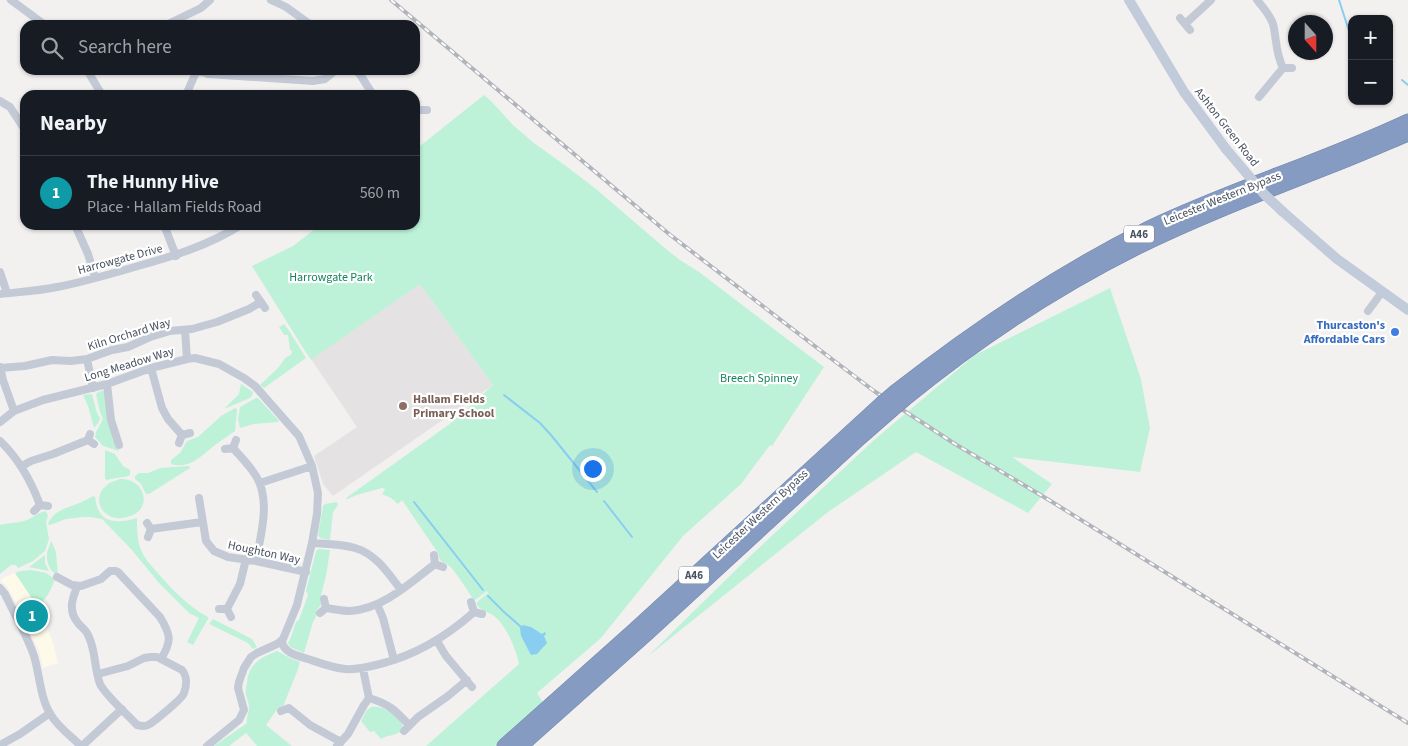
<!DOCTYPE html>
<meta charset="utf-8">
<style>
:root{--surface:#171b24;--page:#242831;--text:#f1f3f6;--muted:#9ea1a6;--line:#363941;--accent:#8cacf2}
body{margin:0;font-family:"Source Sans 3",sans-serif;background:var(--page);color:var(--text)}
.controls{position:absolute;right:15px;top:15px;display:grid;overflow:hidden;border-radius:10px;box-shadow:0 1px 4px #0004}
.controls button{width:45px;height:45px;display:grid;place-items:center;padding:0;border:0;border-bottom:1px solid var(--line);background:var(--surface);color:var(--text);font:25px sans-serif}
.compass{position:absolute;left:1288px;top:15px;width:45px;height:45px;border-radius:50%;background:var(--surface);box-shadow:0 1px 4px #0004;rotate:159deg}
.you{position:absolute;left:592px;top:468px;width:18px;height:18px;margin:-12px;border:4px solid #fff;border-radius:50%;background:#1a73e8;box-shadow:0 0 0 8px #1a73e833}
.badge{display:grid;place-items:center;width:32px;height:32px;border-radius:50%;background:var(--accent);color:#fff;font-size:16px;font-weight:700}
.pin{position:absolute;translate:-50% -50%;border:2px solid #fff;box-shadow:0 1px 5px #0006}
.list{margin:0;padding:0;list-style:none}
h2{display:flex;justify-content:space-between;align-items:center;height:65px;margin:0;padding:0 20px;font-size:21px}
h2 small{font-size:16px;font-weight:400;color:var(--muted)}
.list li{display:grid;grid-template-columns:32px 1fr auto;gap:15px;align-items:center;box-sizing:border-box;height:75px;padding:0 20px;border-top:1px solid var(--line)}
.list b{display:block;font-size:19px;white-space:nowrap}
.list p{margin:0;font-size:16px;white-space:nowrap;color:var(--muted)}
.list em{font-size:16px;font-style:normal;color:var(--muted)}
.icon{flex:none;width:28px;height:28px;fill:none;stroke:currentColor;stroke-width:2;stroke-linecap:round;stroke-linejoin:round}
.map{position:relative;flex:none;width:1408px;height:746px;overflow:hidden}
.search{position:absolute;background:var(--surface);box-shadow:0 1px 4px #0004;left:20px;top:20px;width:400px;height:55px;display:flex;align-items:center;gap:12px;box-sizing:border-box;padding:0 18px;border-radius:15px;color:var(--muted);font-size:19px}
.panel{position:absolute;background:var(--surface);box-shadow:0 1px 4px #0004;left:20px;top:90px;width:400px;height:140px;border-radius:15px}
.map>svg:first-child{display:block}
.commercial{fill:#fdfaea}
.education{fill:#e4e2e2}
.green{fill:#bdf2d8}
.water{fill:#89cef0}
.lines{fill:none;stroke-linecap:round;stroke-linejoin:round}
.stream{stroke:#89cef0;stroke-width:2}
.highway-casing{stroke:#7186ad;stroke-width:15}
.street{stroke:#c3cad6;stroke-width:8}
.secondary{stroke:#c2cbda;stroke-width:10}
.highway{stroke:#869bc1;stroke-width:14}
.rail-casing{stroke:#b2b4bb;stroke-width:4}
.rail{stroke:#fff;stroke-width:2;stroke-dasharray:5.5;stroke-linecap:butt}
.highway-bridge-casing{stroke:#7186ad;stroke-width:15;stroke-linecap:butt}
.secondary-bridge{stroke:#c2cbda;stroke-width:10}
.highway-bridge{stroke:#869bc1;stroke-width:14}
.shop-dot{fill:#3f7fe0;stroke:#fff;stroke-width:2}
.education-dot{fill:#8d6e63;stroke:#fff;stroke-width:2}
.labels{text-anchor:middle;stroke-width:4.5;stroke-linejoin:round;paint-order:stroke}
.shield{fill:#fff;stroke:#7e858f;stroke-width:1}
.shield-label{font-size:11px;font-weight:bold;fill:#47515f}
.street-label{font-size:12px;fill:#47515f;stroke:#fff}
.park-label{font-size:12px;fill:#13855b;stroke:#fff}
.shop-label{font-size:12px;font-weight:bold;fill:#366cbe;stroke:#fff;text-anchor:end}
.education-label{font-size:12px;font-weight:bold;fill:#785e54;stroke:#fff;text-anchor:start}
</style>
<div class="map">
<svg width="1408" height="746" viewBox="0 0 1408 746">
<rect width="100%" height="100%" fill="#f3f1f0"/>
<path class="commercial" d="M15 573 30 594 44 619 53 643 58 663 43 668 39 651 13 597 6 585 0 581 3 578Z"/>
<path class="education" d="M420 284 493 385 333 496 323 484 314 456 357 427 311 359Z"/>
<path class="green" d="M484 95 491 101 513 125 534 143 566 166 596 189 666 249 680 260 699 272 824 367 772 446 770 445 741 484 683 536 601 638 537 693 544 704 495 746H426L519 664C516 650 507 626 494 616 488 612 479 610 476 603L488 593 487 591 474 601C469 592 455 570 447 564 445 563 442 562 440 560L438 553 402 500 398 504 391 498 382 494 385 489 382 488 357 495 347 499 346 498 451 423 493 385 420 284 312 359V361L305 351 252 266 293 246 320 225H415V150Z
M1110 288 1141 379 1150 428 1140 472 1012 457 1052 484 1028 513 916 452 828 512 647 657 746 560 874 440 975 355Z
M284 324 288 329 306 358 264 388 260 385 278 368 286 357 291 355 292 351 290 350 288 335H284L279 327Z
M241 384 253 392 252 396 250 398 224 409 239 394Z
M106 390 110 425 119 451 103 446 95 437 96 432 103 419 100 412 96 394 98 392Z
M92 394 97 413 100 418 99 422 94 428 88 406 83 395Z
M256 398H258L279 421 278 422 254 424 240 428 238 419 240 407Z
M235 408 237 409V411L235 431C228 436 222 440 215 445 202 455 190 470 171 464V460L180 453 187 441 198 437 221 416Z
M105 450 115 454 123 466 130 470V475C125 478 116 477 108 480L105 479Z
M189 466 190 468 149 494H146L141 484 135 479V476L139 473H148L160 468Z
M120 479C146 478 154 511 127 517 121 519 114 519 108 515 97 509 96 494 106 486 109 482 115 481 120 479Z
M93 496 95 497C96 501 96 505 98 509 104 525 123 522 137 518 137 529 137 542 142 552 145 559 151 565 156 571 171 588 187 606 208 617V619L193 645 187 642 199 618 189 613 159 583 131 549 102 519 91 517H83L66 519 50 525 48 524C55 506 78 507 93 496Z
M337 502 338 505 333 512 330 540 320 538 318 535 323 506 325 504Z
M46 511 48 516 46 522 49 539 45 551 33 561 18 568 16 565H11L0 574V525C8 523 16 523 24 521 32 519 38 512 46 511Z
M51 540 56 552 58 575C50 572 46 562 47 553 48 548 51 544 51 540Z
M319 549 330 550 326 576 320 599 321 605 316 611 318 613 313 622 304 653 290 647 288 643 291 637 296 622 299 620 308 595 306 591 316 551Z
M45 555V563L49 571 29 567Z
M31 570 46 573 55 579C51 590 47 599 37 606L15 573 20 571Z
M213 619 252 639 257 647 253 649 248 643 209 624Z
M277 651 292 659 300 662C296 677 289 690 284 705L278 708 266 725 292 746H257L246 733 229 746H214L247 723C246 717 249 713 249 707 249 703 247 699 246 695 245 692 246 687 247 683 249 663 260 658 277 651Z
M371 707C383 705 398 715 403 726L400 730 401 731C395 736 387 735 381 739L374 731 370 732 361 721 367 710Z"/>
<path class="water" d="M523 625 531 627 542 634 545 632 546 634 544 636 547 643 537 654 531 655 521 636 520 628Z"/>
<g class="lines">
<path class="stream" d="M1339 0 1349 31 1352 35
M1402 80 1408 85
M504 395 540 423 551 435 597 492
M604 501 632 537
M414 502 483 590
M488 596 503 611 521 627"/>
<defs>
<path id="highway" d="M895 392C974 330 1058 273 1149 228 1233 188 1323 161 1408 121
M905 399C976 341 1054 289 1136 248 1199 217 1265 192 1331 166 1357 156 1382 145 1408 134
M504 746 634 630 882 403
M521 746 649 632 860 438 892 410"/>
</defs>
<use href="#highway" class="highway-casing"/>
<path class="street" d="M11 0 45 25
M271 0 286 7 311 25
M1257 0C1263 7 1270 15 1273 24 1277 40 1275 51 1283 68H1292
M1180 18 1190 30
M1185 24 1211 0
M166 25 201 8 210 0
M87 70 102 95
M197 70 208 74 313 81 325 79 336 70
M356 70 361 76 373 95
M186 95 197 70
M1259 97 1283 68
M0 101 10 107 25 130
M415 110H427
M75 225 88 254 95 278
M164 225 176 256
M0 272 7 293
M0 294C19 292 38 291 57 287 84 282 111 274 138 266 174 256 209 245 241 225
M256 295 265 308
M1368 311 1382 292
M185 330 187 359
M87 359 93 388
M0 367 3 380 14 411
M0 368 25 366 52 360 71 361 87 359 112 350 128 347 150 337 170 331 192 329 217 322 249 309 261 302
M151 368 162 408 168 419 182 435
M107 384 111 420 119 445
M0 422 14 411 43 400 107 384 151 368 187 359 195 358 219 364 244 378 255 386 299 436 312 466 318 493 317 514 312 543 297 605 283 639 277 644 257 653 251 657 244 668 239 682 238 688 244 710 239 720 207 746
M90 434 88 440 94 444
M0 441C19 459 31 481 40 505
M179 443 182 435 190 433
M233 448C241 457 250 466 256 476 271 500 261 534 256 561
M225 449 233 448 236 440
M22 466 31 461 53 454 88 440
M260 483 312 466
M199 498 206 541 214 551 228 557 256 561 306 572
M34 511 40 505 48 506
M147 523 151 529 148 537
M151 529 202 522
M312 543C326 544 342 544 355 548 376 554 388 573 401 590
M434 555 435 564 443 567
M57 577 72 585 81 586 101 579 110 571H116L118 572 160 617C171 635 172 641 161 659
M77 587C72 599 68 611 78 623 81 627 86 630 88 635 96 650 94 668 100 684 106 696 127 714 137 725 141 726 144 727 148 725 154 722 183 698 184 693 187 685 187 676 182 670L161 659 157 657H151L144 658 128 666 98 674
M0 588 5 594C14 614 27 635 34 656 40 676 40 698 51 715 58 727 71 736 81 746
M471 602 474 612 482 614
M377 604 383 618 394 660
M326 608C334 609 342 611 350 611 383 609 410 583 435 564
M219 609H227L231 617
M227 609 240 584 246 559
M320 613 326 608 324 599
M282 641C283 653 298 656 308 659 320 663 333 668 345 669 357 670 368 667 380 664 416 655 446 637 474 612
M437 641 446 656 472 687
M369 698C389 704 395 710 409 725
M281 711 289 708 310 725 341 742
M404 731 418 717 448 696 467 680
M0 745 20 734 50 713
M82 746 122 709
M337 746 348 734 364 705 369 698 363 669"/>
<path class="secondary" d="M1129 0 1184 92 1226 149
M1282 211 1337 259 1408 310"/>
<use href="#highway" class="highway"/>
<defs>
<path id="rail" d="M391 0 669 234 812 344 874 391 955 444 1049 500 1408 723"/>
</defs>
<use href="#rail" class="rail-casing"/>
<use href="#rail" class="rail"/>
<defs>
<path id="highway-bridge" d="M882 403 895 392
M892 410 905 399"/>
</defs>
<use href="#highway-bridge" class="highway-bridge-casing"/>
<path class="secondary-bridge" d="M1226 149 1265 195 1282 211"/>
<use href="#highway-bridge" class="highway-bridge"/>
</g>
<circle class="shop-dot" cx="1395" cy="332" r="5"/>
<circle class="education-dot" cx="403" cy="406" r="5"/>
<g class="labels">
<g class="shield">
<rect x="1124" y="225.5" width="30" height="17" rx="4"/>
<rect x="679" y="566.5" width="30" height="17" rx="4"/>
</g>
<g class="shield-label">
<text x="1139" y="238">A46</text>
<text x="694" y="579">A46</text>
</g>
<g class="street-label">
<text transform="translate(1227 127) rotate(52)" y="4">Ashton Green Road</text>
<text transform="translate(1222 198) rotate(-22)" y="4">Leicester Western Bypass</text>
<text transform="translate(120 259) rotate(-15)" y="4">Harrowgate Drive</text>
<text transform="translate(129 334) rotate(-17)" y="4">Kiln Orchard Way</text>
<text transform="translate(129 364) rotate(-17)" y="4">Long Meadow Way</text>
<text transform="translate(760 514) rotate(-43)" y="4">Leicester Western Bypass</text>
<text transform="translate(264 552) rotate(12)" y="4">Houghton Way</text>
</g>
<g class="park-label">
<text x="331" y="281">Harrowgate Park</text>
<text x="759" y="382">Breech Spinney</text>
</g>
<g class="shop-label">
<text x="1385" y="329">Thurcaston's<tspan x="1385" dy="14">Affordable Cars</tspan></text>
</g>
<g class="education-label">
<text x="413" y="403">Hallam Fields<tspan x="413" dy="14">Primary School</tspan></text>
</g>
</g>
</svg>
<div class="controls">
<button>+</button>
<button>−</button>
</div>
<svg class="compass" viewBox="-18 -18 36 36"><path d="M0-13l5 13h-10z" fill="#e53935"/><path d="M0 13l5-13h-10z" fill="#9ea1a6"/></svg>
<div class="you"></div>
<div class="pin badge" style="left:32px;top:616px;background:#0f9aa8">1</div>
<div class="search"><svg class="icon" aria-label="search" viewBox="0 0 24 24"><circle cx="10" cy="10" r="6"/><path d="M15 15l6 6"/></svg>Search here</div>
<section class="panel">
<h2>Nearby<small></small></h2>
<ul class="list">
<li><span class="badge" style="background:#0f9aa8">1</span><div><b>The Hunny Hive</b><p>Place · Hallam Fields Road</p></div><em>560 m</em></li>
</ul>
</section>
</div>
